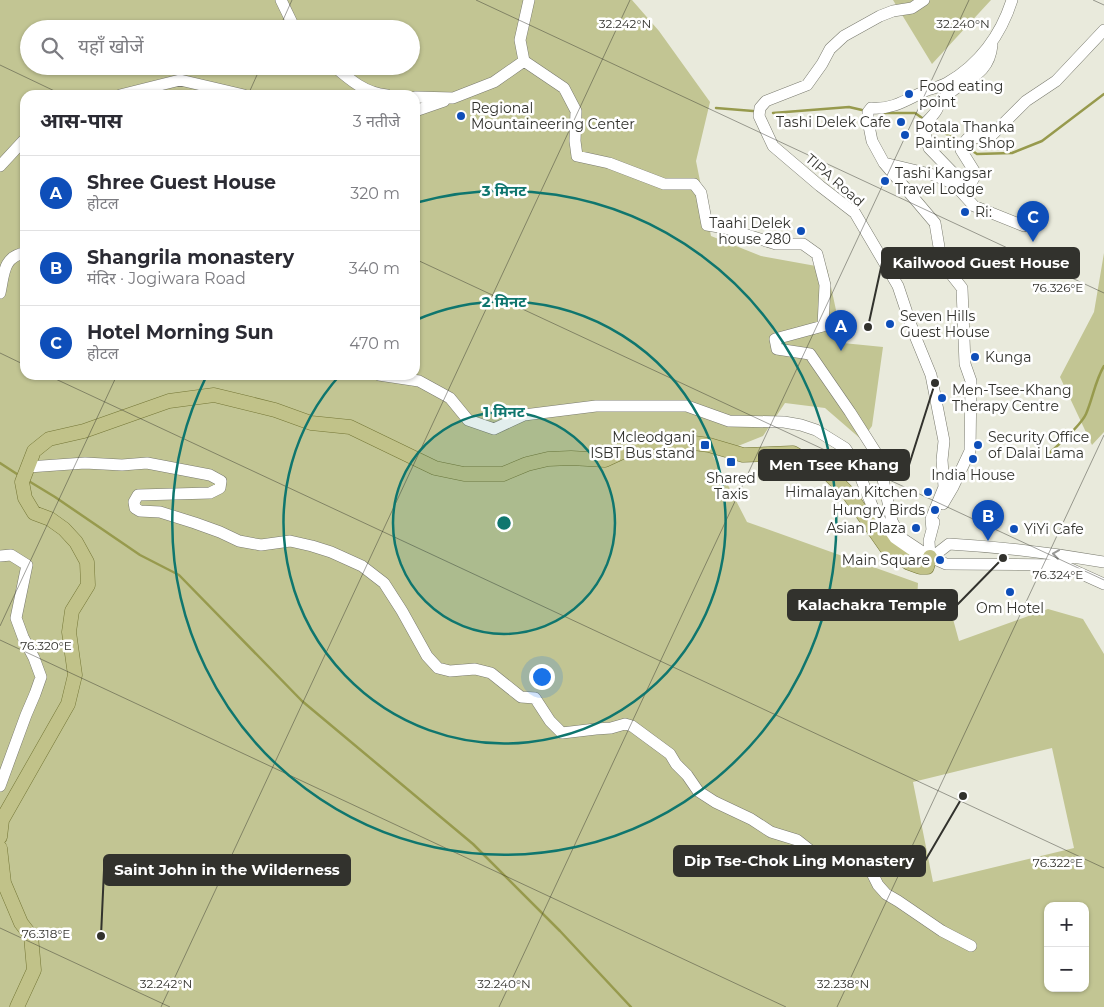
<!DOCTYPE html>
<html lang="hi">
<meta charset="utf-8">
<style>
:root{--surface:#fff;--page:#f2f2f3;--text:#2b2b33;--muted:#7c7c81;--line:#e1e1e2;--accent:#0e4eb9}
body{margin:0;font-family:Montserrat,"Noto Sans Devanagari",sans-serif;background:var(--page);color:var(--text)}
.controls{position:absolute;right:15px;bottom:15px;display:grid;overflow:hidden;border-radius:10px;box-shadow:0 1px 4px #0004}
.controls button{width:45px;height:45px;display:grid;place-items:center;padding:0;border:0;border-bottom:1px solid var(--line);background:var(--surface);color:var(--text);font:25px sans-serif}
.you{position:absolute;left:541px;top:676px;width:18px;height:18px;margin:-12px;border:4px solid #fff;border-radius:50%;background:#1a73e8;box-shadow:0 0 0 8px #1a73e833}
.badge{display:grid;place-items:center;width:32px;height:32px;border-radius:50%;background:var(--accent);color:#fff;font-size:16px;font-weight:700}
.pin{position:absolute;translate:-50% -41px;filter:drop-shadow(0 1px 2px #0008)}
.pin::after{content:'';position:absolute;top:26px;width:18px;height:15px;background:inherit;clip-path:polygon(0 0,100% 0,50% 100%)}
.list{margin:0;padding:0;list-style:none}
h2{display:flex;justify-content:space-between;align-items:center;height:65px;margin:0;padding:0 20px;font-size:21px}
h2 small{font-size:16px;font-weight:400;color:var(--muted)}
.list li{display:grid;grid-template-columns:32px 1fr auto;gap:15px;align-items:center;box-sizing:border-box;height:75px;padding:0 20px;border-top:1px solid var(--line)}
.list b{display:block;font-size:19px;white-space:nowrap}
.list p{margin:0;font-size:16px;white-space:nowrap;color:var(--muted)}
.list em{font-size:16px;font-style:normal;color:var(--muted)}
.icon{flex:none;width:28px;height:28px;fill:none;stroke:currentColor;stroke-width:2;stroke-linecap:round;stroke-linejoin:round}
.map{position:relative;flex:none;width:1104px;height:1007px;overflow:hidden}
.search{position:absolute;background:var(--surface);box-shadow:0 1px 4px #0004;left:20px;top:20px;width:400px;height:55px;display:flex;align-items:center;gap:12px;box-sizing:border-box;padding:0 18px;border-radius:28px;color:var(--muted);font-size:19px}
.panel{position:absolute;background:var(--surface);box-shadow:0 1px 4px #0004;left:20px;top:90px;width:400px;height:290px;border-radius:15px}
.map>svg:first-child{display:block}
.green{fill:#c2c593;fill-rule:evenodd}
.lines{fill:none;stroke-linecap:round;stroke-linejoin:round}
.stream{stroke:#979a4d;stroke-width:2.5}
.minor-casing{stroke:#7a7b6f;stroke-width:12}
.major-casing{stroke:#747636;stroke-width:15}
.minor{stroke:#fff;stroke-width:11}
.major{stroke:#c1c289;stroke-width:14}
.oneway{stroke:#989896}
.ticks{fill:none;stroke:#32322d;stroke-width:1;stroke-opacity:0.45}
.ring{fill:none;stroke:#0f766e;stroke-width:2.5}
.poi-dot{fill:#0e4eb9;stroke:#fff;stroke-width:2}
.labels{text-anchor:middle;stroke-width:5;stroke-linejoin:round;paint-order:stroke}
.poi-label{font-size:14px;fill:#32322d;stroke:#fff;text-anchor:start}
.street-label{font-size:14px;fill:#32322d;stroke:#fff}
.ticks-label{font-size:12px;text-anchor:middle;fill:#32322d;stroke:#fff;stroke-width:5;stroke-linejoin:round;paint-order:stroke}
.centre{fill:#0f766e;stroke:#fff;stroke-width:2.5}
.ring-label{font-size:15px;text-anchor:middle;font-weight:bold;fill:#0f766e;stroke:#fff;stroke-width:5;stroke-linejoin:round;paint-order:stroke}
.leader{fill:none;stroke:#32322d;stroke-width:2}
.callout-dot{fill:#32322d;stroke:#fff;stroke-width:2}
.callout{fill:#32322d;stroke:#32322d;stroke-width:2}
.callout-label{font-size:15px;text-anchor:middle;font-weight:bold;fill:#fff}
</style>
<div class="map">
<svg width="1104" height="1007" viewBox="0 0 1104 1007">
<rect width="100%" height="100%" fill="#e9eadc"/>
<path class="green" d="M0 0H632L659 31 710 102 696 161 711 236 761 256 827 268 843 343 883 347 872 426 862 440 825 408 785 403 763 436 713 456 747 522 918 583 916 615 950 608 959 641 1048 609 1083 619 1104 654V1007H0ZM29 29H411V66H29ZM25 95H415V375H25ZM1052 748 1074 848 933 882 913 782ZM1048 906H1085V988H1048Z
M893 0H991L932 64Z
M1104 253V432L1092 445 1060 377 1094 312Z"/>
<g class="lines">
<path class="stream" d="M716 108 753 111
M773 113 849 107 862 110
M885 113H915L925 120
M930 123 960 143
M965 146 977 154 1012 153 1042 141 1104 94
M1046 456C1057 446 1080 427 1086 414 1093 398 1095 381 1104 366
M0 463 20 476
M27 480 55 497 140 555 179 575 302 701 473 844 560 931 631 1007"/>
<defs>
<path id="minor" d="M281 0 295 29
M924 0 912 8 893 11 880 16 844 36 830 49 822 64 807 85 766 101 760 108 759 116 773 146 820 186 855 213 898 286 913 331 931 375 944 441 942 460 944 487 931 519 932 530
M992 45C989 79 960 79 941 101 939 104 938 108 936 111 933 116 927 121 923 126L929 148 957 177 970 185 976 174 961 150V147L967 139 992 135 1026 101 1056 81 1104 30
M524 61 564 88 576 111 575 141 577 156 609 163 664 184H694L701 193 707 225 725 228 776 244H803L817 254 825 285 823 326 775 339 777 349 810 354 850 412 878 456 892 521 900 537 930 557 946 564 1062 565 1104 584
M524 61 520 40 529 0
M334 66C350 80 365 93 387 95
M120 95 180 80 244 95
M415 97 453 98 494 82 524 61
M415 111 444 101
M884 163 934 175 954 184 974 206 1024 226
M0 166 25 139
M0 293C4 275 3 256 25 253
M379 375 419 381 450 398 468 420 494 429 524 415 596 406H687L729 421 784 422 801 425 816 430 845 448 854 461 873 508 892 540 903 551 912 557 926 562 949 544C1001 547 1053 553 1104 562
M28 467 85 463 122 465 147 463 210 475 221 481 220 488 210 493 138 495 134 502 135 508 140 511 160 512 195 523 220 532 239 541 261 545 290 541 312 546 331 552 362 566 384 583 402 611 427 656 438 668 450 671 475 669 491 673 521 697 535 698 550 721 562 733 596 729 611 728 625 724 632 726 670 754 676 764 687 775 698 791 715 802 751 819 771 832 797 840 811 851 824 856 853 861 864 865 872 873 878 885 886 894 898 901 942 931 971 946
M943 504 953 487 970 451 971 381 965 364 962 288 947 269 940 253 935 223 884 163 872 141 868 121V112L871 108C892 110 906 100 925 91 932 88 940 87 947 83 979 65 1001 35 1012 0
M0 556 11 555 27 565 16 618 23 637 34 658 41 677 35 694 26 715 0 786
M930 557 929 541 934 522"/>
<path id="major" d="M0 837 2 820 68 704 75 675 69 632 72 611 88 585 87 562 76 542 64 529 50 519 34 513 25 498 22 482 34 451 49 439 84 431 169 401 214 395 275 410 311 423 350 427 435 468 464 474H503L527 464 548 459 571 458 605 460 642 443 679 441 709 445 743 455 793 453 829 474 849 494 886 547 909 563 920 567H927L930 557
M0 848 4 883 21 923 31 936 34 970 17 1007"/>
</defs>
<use href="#minor" class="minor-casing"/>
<use href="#major" class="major-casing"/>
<use href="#minor" class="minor"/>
<use href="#major" class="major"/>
</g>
<defs><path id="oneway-chevron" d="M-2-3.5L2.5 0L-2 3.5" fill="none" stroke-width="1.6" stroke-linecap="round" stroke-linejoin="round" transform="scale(1.25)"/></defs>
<use class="oneway" href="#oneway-chevron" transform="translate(1056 554) rotate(-172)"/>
<path class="ticks" d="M476 0 1104 293M1093 0 1104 5M279 29 292 0M0 65 63 95M248 95 261 66M415 259 1104 580M0 353 25 365M47 375 1104 868M0 626 117 375M0 640 786 1007M0 928 170 1007M161 1007 630 0M499 1007 969 0M837 1007 1104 435"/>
<circle cx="504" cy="523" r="111" fill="#0f766e" fill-opacity=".12"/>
<g class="ring">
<circle cx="504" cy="523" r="111"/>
<path d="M416 320A221 221 0 1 1 340 375"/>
<path d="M415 203A332 332 0 1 1 206 377"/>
</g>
<g class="poi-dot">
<circle cx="909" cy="94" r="5"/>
<circle cx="461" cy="116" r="5"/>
<circle cx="901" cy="122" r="5"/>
<circle cx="905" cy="135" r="5"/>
<circle cx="885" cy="181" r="5"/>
<circle cx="965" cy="212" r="5"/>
<circle cx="801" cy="231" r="5"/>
<circle cx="890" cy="324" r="5"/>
<circle cx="975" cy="357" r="5"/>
<circle cx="942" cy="398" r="5"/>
<rect x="700" y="440" width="10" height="10" rx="2.5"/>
<circle cx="978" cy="445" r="5"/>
<circle cx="973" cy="459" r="5"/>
<rect x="726" y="457" width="10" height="10" rx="2.5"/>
<circle cx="928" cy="492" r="5"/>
<circle cx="935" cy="510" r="5"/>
<circle cx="916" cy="528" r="5"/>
<circle cx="1014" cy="529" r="5"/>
<circle cx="940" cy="560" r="5"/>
<circle cx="1010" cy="592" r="5"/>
</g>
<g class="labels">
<g class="poi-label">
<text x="919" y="91">Food eating<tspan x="919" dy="16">point</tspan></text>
<text x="471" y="113">Regional<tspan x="471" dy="16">Mountaineering Center</tspan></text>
<text x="891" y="127" text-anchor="end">Tashi Delek Cafe</text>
<text x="915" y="132">Potala Thanka<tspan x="915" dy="16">Painting Shop</tspan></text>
<text x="895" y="178">Tashi Kangsar<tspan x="895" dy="16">Travel Lodge</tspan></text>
<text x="975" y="217">Ri:</text>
<text x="791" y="228" text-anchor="end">Taahi Delek<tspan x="791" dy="16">house 280</tspan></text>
<text x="900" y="321">Seven Hills<tspan x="900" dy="16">Guest House</tspan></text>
<text x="985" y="362">Kunga</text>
<text x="952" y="395">Men-Tsee-Khang<tspan x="952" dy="16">Therapy Centre</tspan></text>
<text x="695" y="442" text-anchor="end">Mcleodganj<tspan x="695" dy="16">ISBT Bus stand</tspan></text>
<text x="988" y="442">Security Office<tspan x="988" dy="16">of Dalai Lama</tspan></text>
<text x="973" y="480" text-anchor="middle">India House</text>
<text x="731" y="483" text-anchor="middle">Shared<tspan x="731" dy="16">Taxis</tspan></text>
<text x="918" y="497" text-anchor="end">Himalayan Kitchen</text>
<text x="925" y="515" text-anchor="end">Hungry Birds</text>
<text x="906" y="533" text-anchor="end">Asian Plaza</text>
<text x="1024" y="534">YiYi Cafe</text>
<text x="930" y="565" text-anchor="end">Main Square</text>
<text x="1010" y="613" text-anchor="middle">Om Hotel</text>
</g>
<g class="street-label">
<text transform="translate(835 180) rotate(41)" y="5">TIPA Road</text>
</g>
</g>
<g class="ticks-label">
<text x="625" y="28">32.242°N</text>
<text x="963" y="28">32.240°N</text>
<text x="1058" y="292">76.326°E</text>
<text x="1058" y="579">76.324°E</text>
<text x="46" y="650">76.320°E</text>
<text x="1058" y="867">76.322°E</text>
<text x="46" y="938">76.318°E</text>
<text x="166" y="988">32.242°N</text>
<text x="504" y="988">32.240°N</text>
<text x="843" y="988">32.238°N</text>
</g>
<circle cx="504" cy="523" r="8" class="centre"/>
<g class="ring-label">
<text x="504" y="196">3 मिनट</text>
<text x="504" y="307">2 मिनट</text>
<text x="504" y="417">1 मिनट</text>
</g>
<path class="leader" d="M868 327L882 263M935 383L909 465M1003 558L957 605M963 796L925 861M101 936L104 870"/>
<g class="callout-dot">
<circle cx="868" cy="327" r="5"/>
<circle cx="935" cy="383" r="5"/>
<circle cx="1003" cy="558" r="5"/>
<circle cx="963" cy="796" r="5"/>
<circle cx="101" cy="936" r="5"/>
</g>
<g class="callout">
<rect x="882" y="248" width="197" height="30" rx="5"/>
<rect x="759" y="450" width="150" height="30" rx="5"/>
<rect x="788" y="590" width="169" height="30" rx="5"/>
<rect x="674" y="846" width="251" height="30" rx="5"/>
<rect x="104" y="855" width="246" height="30" rx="5"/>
</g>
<g class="callout-label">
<text x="981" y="268">Kailwood Guest House</text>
<text x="834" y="470">Men Tsee Khang</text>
<text x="872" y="610">Kalachakra Temple</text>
<text x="799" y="866">Dip Tse-Chok Ling Monastery</text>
<text x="227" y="875">Saint John in the Wilderness</text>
</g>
</svg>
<div class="controls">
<button>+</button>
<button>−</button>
</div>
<div class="you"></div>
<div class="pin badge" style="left:841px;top:351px">A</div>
<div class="pin badge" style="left:988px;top:541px">B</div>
<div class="pin badge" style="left:1033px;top:242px">C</div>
<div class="search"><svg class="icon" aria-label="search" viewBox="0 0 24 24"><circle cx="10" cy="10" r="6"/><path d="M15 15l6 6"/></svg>यहाँ खोजें</div>
<section class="panel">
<h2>आस-पास<small>3 नतीजे</small></h2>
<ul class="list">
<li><span class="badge">A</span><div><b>Shree Guest House</b><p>होटल</p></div><em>320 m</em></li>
<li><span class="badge">B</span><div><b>Shangrila monastery</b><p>मंदिर · Jogiwara Road</p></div><em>340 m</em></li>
<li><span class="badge">C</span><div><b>Hotel Morning Sun</b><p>होटल</p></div><em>470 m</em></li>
</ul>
</section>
</div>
